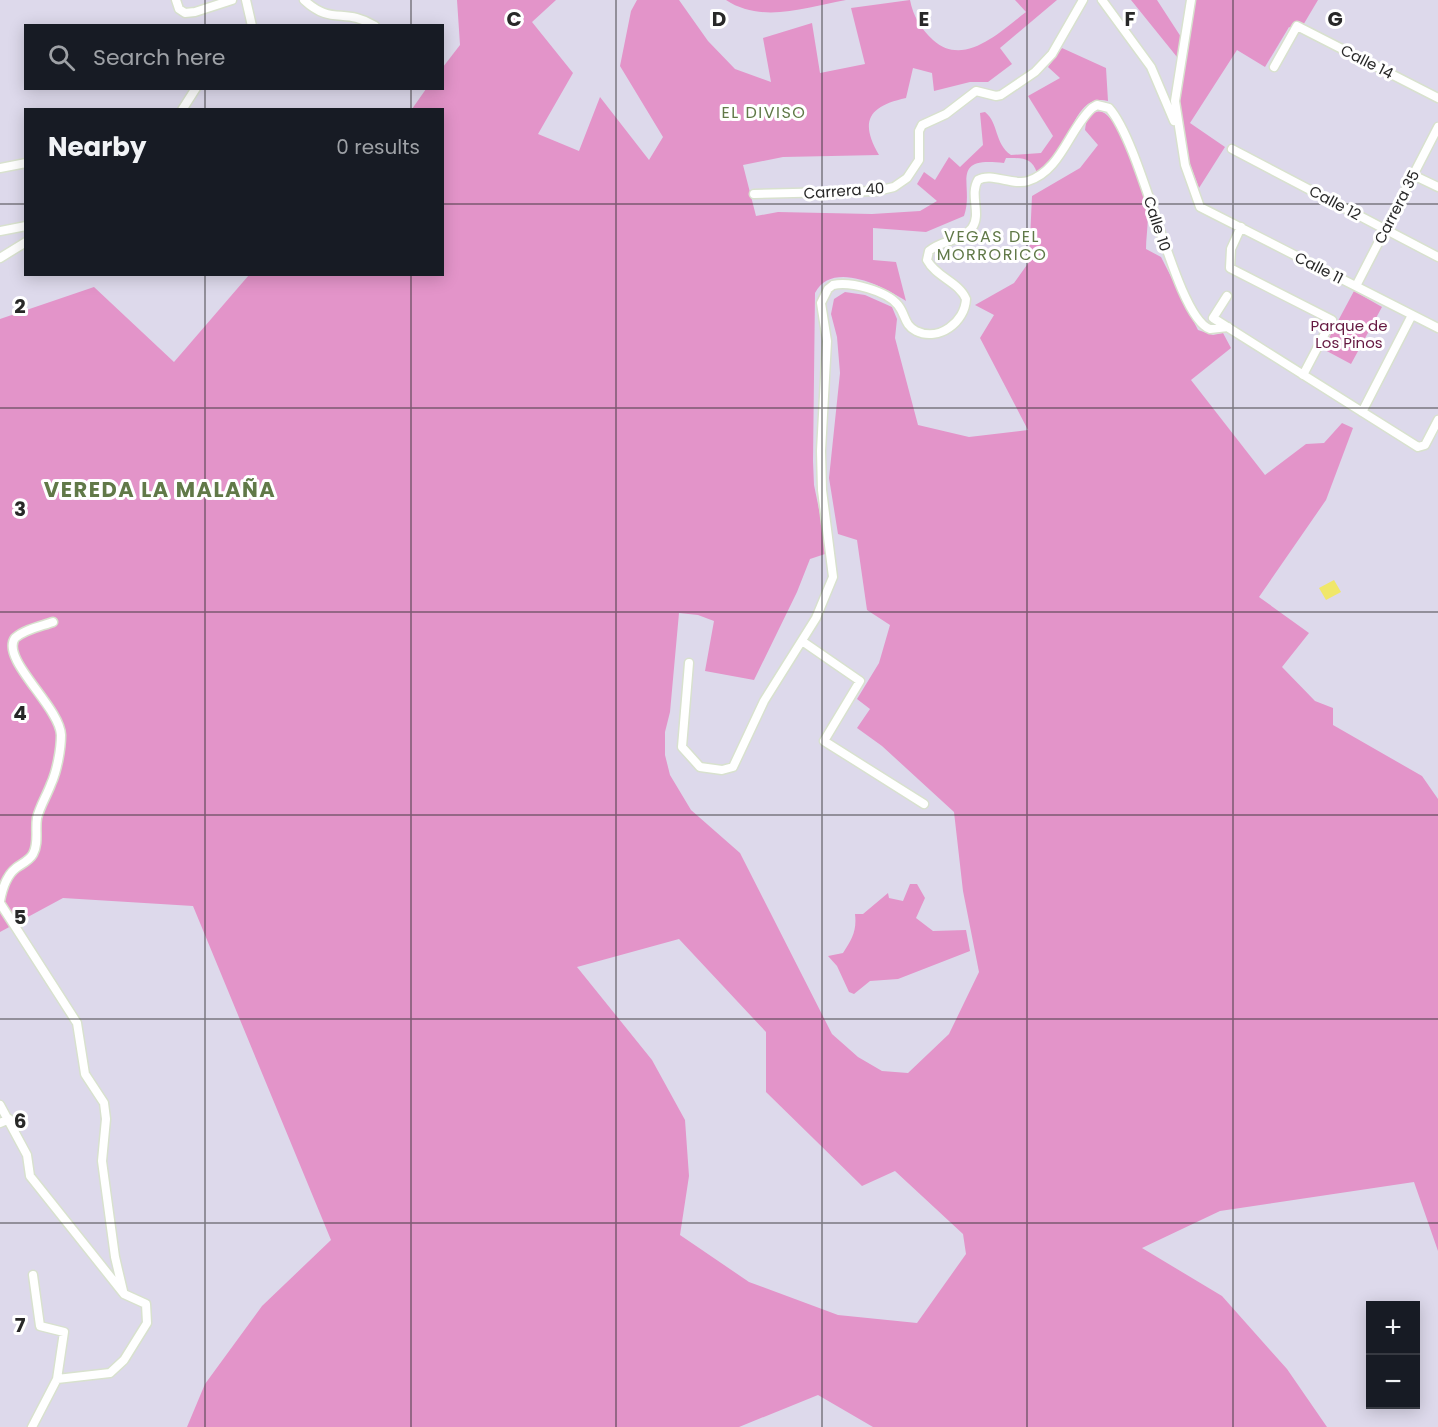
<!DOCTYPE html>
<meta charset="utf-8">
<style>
:root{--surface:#171b24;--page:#242831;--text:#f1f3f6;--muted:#9ea1a6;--line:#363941}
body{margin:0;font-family:Poppins,sans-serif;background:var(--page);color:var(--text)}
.controls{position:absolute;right:18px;bottom:18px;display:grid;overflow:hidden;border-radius:0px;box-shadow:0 3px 15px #0003}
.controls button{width:54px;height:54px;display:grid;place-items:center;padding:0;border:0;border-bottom:2px solid var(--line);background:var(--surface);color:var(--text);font:30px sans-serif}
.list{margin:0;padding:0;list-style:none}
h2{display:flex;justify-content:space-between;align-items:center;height:78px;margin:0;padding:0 24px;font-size:26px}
h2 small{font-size:20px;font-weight:400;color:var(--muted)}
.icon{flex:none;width:33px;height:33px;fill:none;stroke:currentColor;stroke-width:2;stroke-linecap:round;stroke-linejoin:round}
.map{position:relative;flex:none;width:1438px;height:1427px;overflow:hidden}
.search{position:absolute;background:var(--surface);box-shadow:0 3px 15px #0003;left:24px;top:24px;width:420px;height:66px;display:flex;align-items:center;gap:15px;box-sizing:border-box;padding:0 21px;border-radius:0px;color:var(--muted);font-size:22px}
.panel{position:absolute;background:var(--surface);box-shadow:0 3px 15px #0003;left:24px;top:108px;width:420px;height:168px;border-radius:0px}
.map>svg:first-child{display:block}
.green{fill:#e394c9;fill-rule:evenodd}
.water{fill:#f0e769}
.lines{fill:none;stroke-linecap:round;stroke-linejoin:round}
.street-casing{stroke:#d8e1ce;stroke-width:11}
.street{stroke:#fff;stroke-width:8}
.grid{fill:none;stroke:#282828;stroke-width:1.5;stroke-opacity:0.55}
.labels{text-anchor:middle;stroke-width:6;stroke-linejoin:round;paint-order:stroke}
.street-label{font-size:15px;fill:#282828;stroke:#fff}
.park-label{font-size:15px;fill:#651841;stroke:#fff}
.neighbourhood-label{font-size:16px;letter-spacing:1.5px;fill:#617948;stroke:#fff}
.district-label{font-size:21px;font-weight:bold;letter-spacing:1.5px;fill:#617948;stroke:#fff}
.grid-label{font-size:20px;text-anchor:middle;font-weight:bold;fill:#282828;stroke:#fff;stroke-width:6;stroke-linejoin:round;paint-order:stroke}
</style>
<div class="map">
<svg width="1438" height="1427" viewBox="0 0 1438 1427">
<rect width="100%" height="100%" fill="#ddd9eb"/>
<path class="green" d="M457 0H556L532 22 573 73 538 134 579 151 600 97 649 160 663 137 620 66 631 11 637 0H679L708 41 735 69 771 82 763 38 812 23 820 73 865 64 851 8 910 0C913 16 921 29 933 40 964 68 1000 32 1026 12L1015 0H1057L1000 48 1012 64 988 82H970L934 91 932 73 913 68 906 98C869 106 859 121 879 155L783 157 743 165 756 216 778 212 872 214 920 211 937 201 917 184 924 172 935 180 949 157 960 167 983 145 980 113 985 112C999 123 994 143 1011 155L1041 153 1053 136 1028 96 1060 78 1048 67 1062 48 1106 68 1108 101C1081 94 1074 126 1062 145 1056 156 1047 165 1037 173 1032 157 1022 158 1006 158L1004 163C947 156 975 185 964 216L926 232 873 228V260L896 262 906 301C883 286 832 260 815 293L813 461 814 485 828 553 810 559 797 592 754 680 705 671 714 621 698 615 679 613 670 712 665 732V755L670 775 691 810 740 853 832 1034 858 1057 882 1071 908 1073 949 1034 979 972 963 891 954 812 882 746 857 728 870 709 857 699 879 663 890 625 867 610 857 540 838 534 829 478 840 373 837 337 831 314 834 299 845 292 865 295 892 307 897 319 895 338 918 425 969 437 1028 430 980 338 994 315 975 305 1014 283 1029 262 1032 196 1080 168 1098 145 1085 130C1086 122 1087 115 1096 112 1117 104 1141 185 1146 203 1150 216 1146 235 1146 249L1161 257 1198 330 1213 335 1223 333 1231 348 1191 380 1265 475 1306 444 1324 443 1342 423 1353 428 1326 500 1259 597 1309 633 1282 667 1315 701 1333 708V725L1422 776 1438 799V1251L1414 1182 1220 1211 1142 1248 1222 1296 1287 1369 1327 1427H873L818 1395 739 1427H187L205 1384 262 1306 331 1240 193 906 63 898 0 932V319L94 287 174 362 249 275 442 274V110L412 109 426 89 442 88 443 67 460 45ZM679 939 766 1032V1092L862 1186 895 1171 963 1234 966 1254 917 1323 838 1315 749 1282 680 1235 689 1176 685 1120 652 1060 577 967Z
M726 0H846C807 7 762 24 726 0Z
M1131 0H1157L1181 37 1177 57Z
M1193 0H1318L1299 32 1289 27 1265 67 1237 50 1190 123 1225 147 1199 188 1187 156 1177 102Z
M1354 291 1382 307 1351 364 1323 349Z
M910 884H917L925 898 916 918 933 931 966 930 970 951 898 979 870 981 854 994 849 992 837 966 828 956 843 953C852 939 857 931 855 914H863L888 893 889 898 903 901Z"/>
<path class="water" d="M1334 580 1341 592 1326 600 1319 588Z"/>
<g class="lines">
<defs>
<path id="street" d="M176 0 179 9 185 13 195 12 232 0
M246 0 252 26
M304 0C332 26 344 7 375 26
M1102 0 1151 67 1174 121
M1191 0 1175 101 1185 165 1200 207 1438 328
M1274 67 1297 26 1438 98
M182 110 196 88
M1232 149 1438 257
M0 168 26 163
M1413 175 1438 187
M754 194 877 191 894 187 907 178 919 160V131L922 125 946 114 976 91 996 96 1001 95 1035 72 1052 54 1083 0
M1241 227 1231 249 1230 268 1332 320 1303 375
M0 231 26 226
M0 258 26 242
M1356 286 1438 127
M1227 296 1213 318 1418 447 1425 445 1438 420
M1362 412 1412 315
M802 641 860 681 824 741 924 804
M689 663 682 747 700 767 722 770 733 767 764 701 816 618 833 577 822 490 821 451 827 341 821 303 828 289 833 285C850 281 887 291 898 305 906 315 904 325 916 331 939 342 965 322 966 299 959 282 936 277 927 260L929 251C941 240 962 241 972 228 982 214 969 195 978 180 991 172 1013 186 1028 181 1061 171 1069 129 1092 108L1097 105 1109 108C1144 147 1175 317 1210 329L1228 327
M0 901C2 890 7 875 16 868 21 864 29 861 33 854 39 843 35 830 37 818 40 806 47 795 51 784 57 771 61 749 61 735 60 707 0 659 15 638 25 629 42 626 53 622
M0 903 77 1023 85 1074 104 1103 106 1119 102 1161 115 1257 123 1291
M0 1105 27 1155 30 1176 124 1294 146 1304 147 1323 124 1360 110 1373 57 1379 32 1427
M0 1123 9 1119
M33 1275 40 1326 64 1332 57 1379"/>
</defs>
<use href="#street" class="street-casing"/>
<use href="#street" class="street"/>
</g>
<path class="grid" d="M205 0V26M411 0V26M616 0V1427M822 0V1427M1027 0V1427M1233 0V1427M205 88V110M411 88V110M0 204H26M442 204H1438M205 274V1427M411 274V1427M0 408H1438M0 612H1438M0 815H1438M0 1019H1438M0 1223H1438"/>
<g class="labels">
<g class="street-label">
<text transform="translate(1367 62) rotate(27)" y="5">Calle 14</text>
<text transform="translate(844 191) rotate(-4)" y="5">Carrera 40</text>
<text transform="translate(1335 203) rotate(28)" y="5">Calle 12</text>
<text transform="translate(1397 207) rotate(-63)" y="5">Carrera 35</text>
<text transform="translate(1157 224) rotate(72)" y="5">Calle 10</text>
<text transform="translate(1319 268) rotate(27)" y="5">Calle 11</text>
</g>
<g class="park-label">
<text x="1349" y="331">Parque de<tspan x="1349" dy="17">Los Pinos</tspan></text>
</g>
<g class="neighbourhood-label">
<text x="764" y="118">EL DIVISO</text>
<text x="992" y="242">VEGAS DEL<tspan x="992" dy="18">MORRORICO</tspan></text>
</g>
<g class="district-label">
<text x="160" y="497">VEREDA LA MALAÑA</text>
</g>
</g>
<g class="grid-label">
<text x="514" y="26">C</text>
<text x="719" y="26">D</text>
<text x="924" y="26">E</text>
<text x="1130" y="26">F</text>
<text x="1335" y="26">G</text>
<text x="20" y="313">2</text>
<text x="20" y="516">3</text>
<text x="20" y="720">4</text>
<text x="20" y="924">5</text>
<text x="20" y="1128">6</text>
<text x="20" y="1332">7</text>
</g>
</svg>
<div class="controls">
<button>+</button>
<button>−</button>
</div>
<div class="search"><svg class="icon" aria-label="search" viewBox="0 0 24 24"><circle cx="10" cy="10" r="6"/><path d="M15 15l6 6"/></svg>Search here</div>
<section class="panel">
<h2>Nearby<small>0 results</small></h2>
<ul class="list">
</ul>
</section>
</div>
